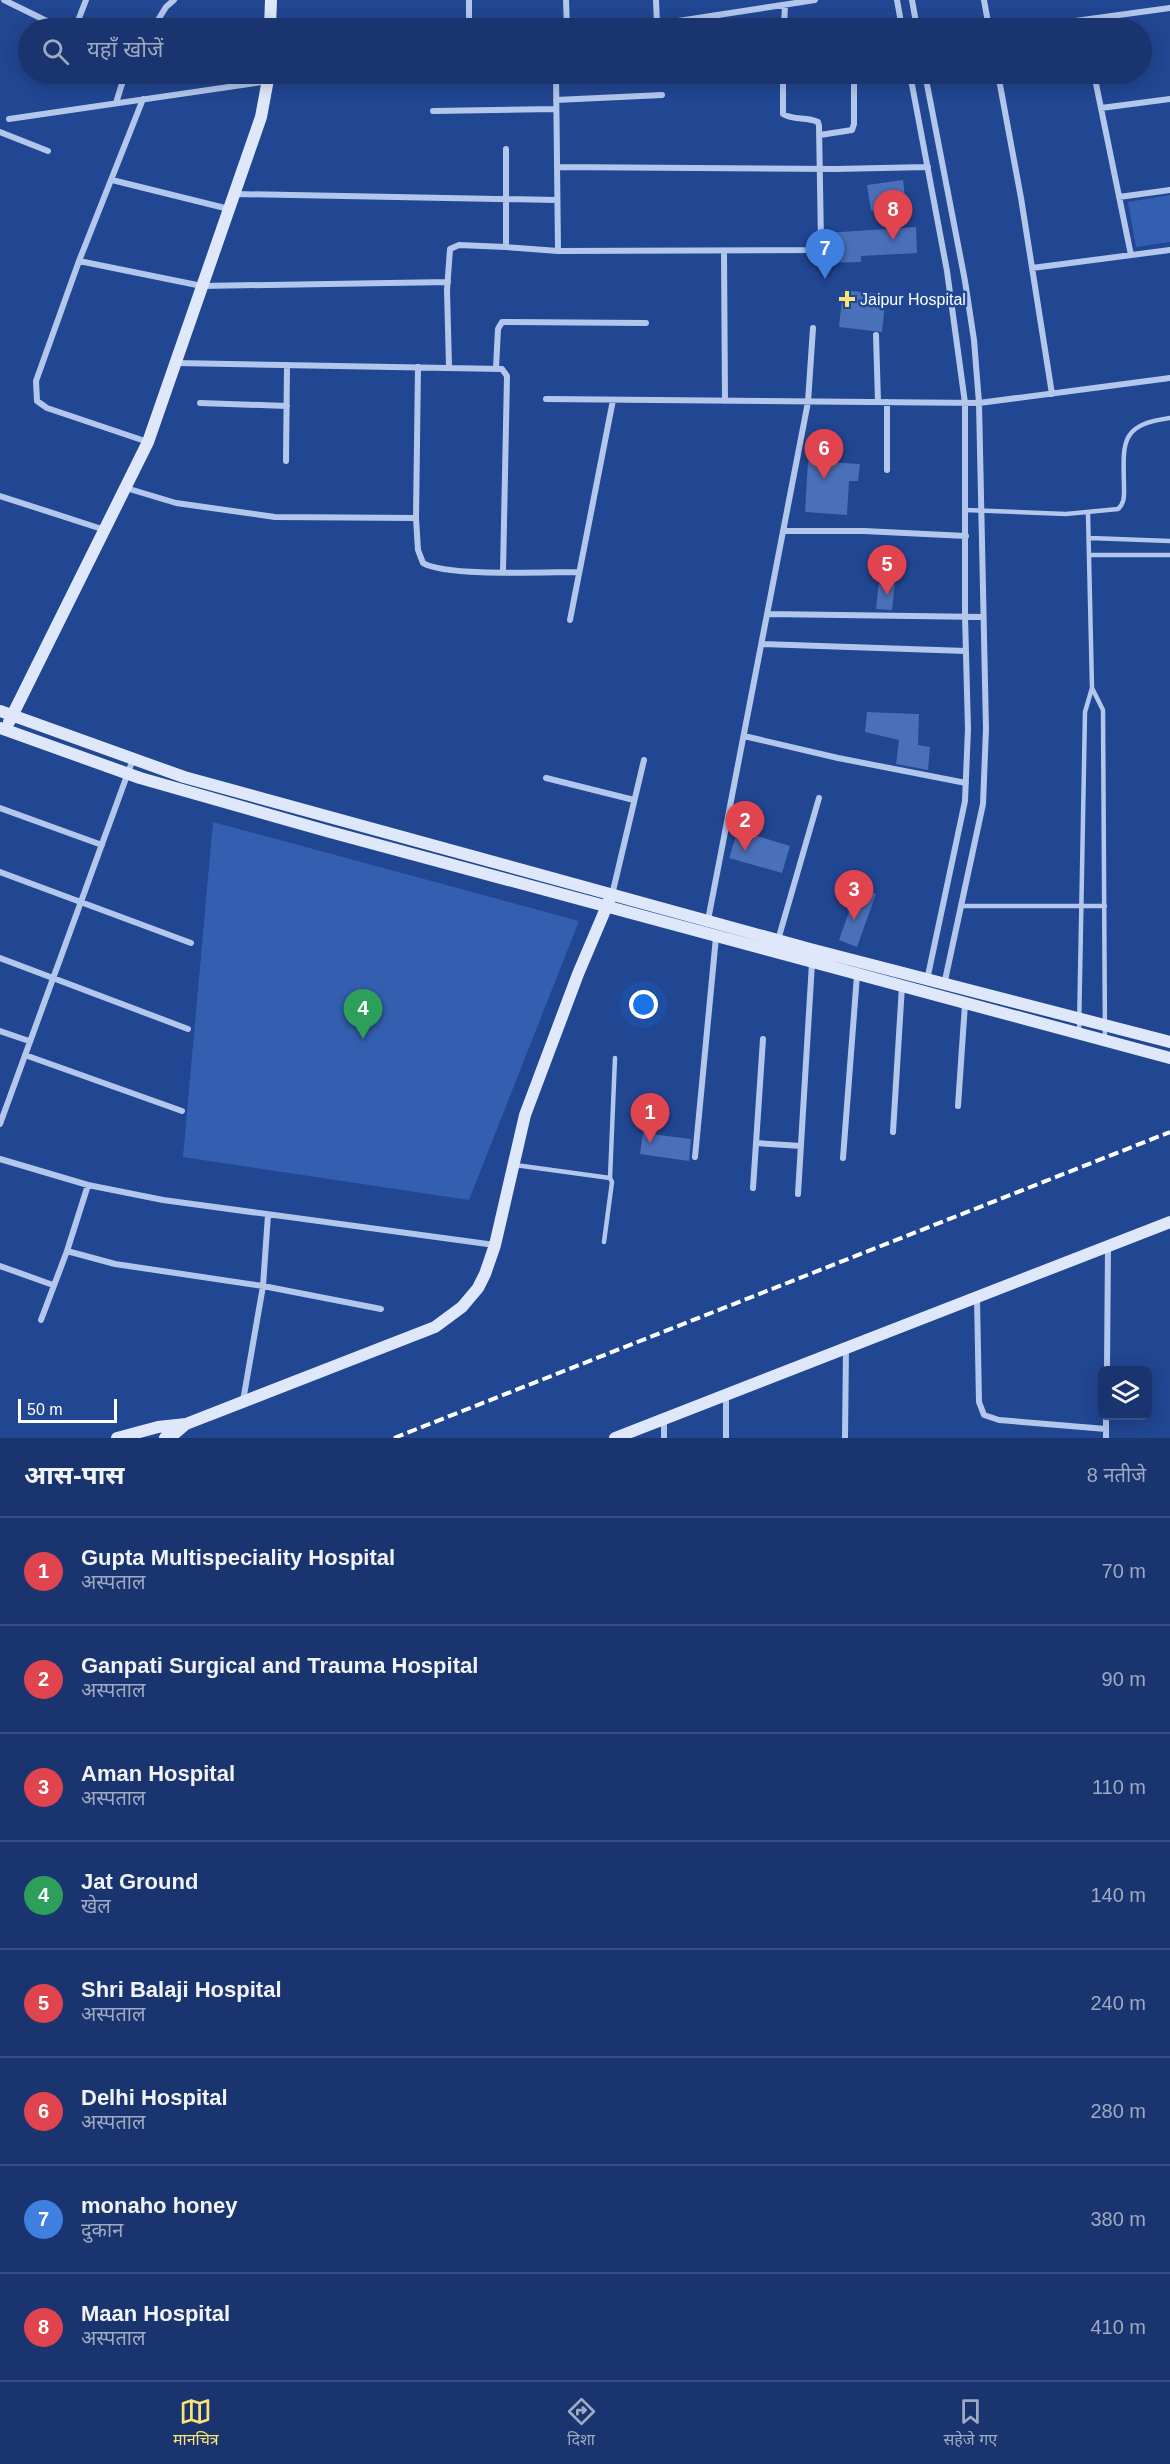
<!DOCTYPE html>
<html lang="hi">
<meta charset="utf-8">
<style>
:root{--surface:#19346e;--page:#223c73;--text:#f1f3f6;--muted:#9faac2;--line:#374f81;--accent:#fae274}
body{margin:0;font-family:Arial,"Noto Sans Devanagari",sans-serif;background:var(--page);color:var(--text)}
.controls{position:absolute;right:18px;bottom:18px;display:grid;overflow:hidden;border-radius:9px;box-shadow:0 3px 15px #0003}
.controls button{width:54px;height:54px;display:grid;place-items:center;padding:0;border:0;border-bottom:2px solid var(--line);background:var(--surface);color:var(--text);font:30px sans-serif}
.scale{position:absolute;left:18px;bottom:15px;width:99px;box-sizing:border-box;padding-left:6px;border:3px solid #fff;border-top:0;font-size:16px;line-height:21px;white-space:nowrap;color:#fff;-webkit-text-stroke:4px #214692;paint-order:stroke}
.you{position:absolute;left:644px;top:1005px;width:21px;height:21px;margin:-15px;border:4px solid #fff;border-radius:50%;background:#1a73e8;box-shadow:0 0 0 9px #1a73e833}
.badge{display:grid;place-items:center;width:39px;height:39px;border-radius:50%;background:var(--accent);color:#fff;font-size:20px;font-weight:700}
.pin{position:absolute;translate:-50% -50px;filter:drop-shadow(0 2px 3px #0008)}
.pin::after{content:'';position:absolute;top:32px;width:21px;height:18px;background:inherit;clip-path:polygon(0 0,100% 0,50% 100%)}
.list{margin:0;padding:0;list-style:none}
h2{display:flex;justify-content:space-between;align-items:center;height:78px;margin:0;padding:0 24px;font-size:26px}
h2 small{font-size:20px;font-weight:400;color:var(--muted)}
.list li{display:grid;grid-template-columns:39px 1fr auto;gap:18px;align-items:center;box-sizing:border-box;height:108px;padding:0 24px;border-top:2px solid var(--line)}
.list b{display:block;font-size:22px;white-space:nowrap}
.list p{margin:0;font-size:20px;white-space:nowrap;color:var(--muted)}
.list em{font-size:20px;font-style:normal;color:var(--muted)}
.icon{flex:none;width:33px;height:33px;fill:none;stroke:currentColor;stroke-width:2;stroke-linecap:round;stroke-linejoin:round}
.map{position:relative;flex:none;width:1170px;height:1438px;overflow:hidden}
.search{position:absolute;background:var(--surface);box-shadow:0 3px 15px #0003;left:18px;right:18px;top:18px;height:66px;display:flex;align-items:center;gap:15px;box-sizing:border-box;padding:0 21px;border-radius:33px;color:var(--muted);font-size:22px}
.sheet{height:942px;background:var(--surface)}
nav{display:flex;justify-content:space-around;align-items:center;box-sizing:border-box;height:84px;border-top:2px solid var(--line);background:var(--surface);font-size:16px;color:var(--muted)}
nav a{display:grid;justify-items:center;gap:3px}
nav .on{color:var(--accent)}
.map>svg:first-child{display:block}
.green{fill:#345fb0}
.building{fill:#4a70b9}
.lines{fill:none;stroke-linecap:round;stroke-linejoin:round}
.lane{stroke:#b3c7ed;stroke-width:4.5}
.street{stroke:#b3c7ed;stroke-width:6}
.secondary{stroke:#dfe8fa;stroke-width:12}
.rail{stroke:#fff;stroke-width:4;stroke-dasharray:10 4.5;stroke-linecap:butt}
.poi-dot{fill:#fae274;stroke:#214692;stroke-width:2}
.labels{text-anchor:middle;stroke-width:5;stroke-linejoin:round;paint-order:stroke}
.poi-label{font-size:16px;fill:#fff;stroke:#214692;text-anchor:start}
</style>
<div class="map">
<svg width="1170" height="1438" viewBox="0 0 1170 1438">
<rect width="100%" height="100%" fill="#214692"/>
<path class="green" d="M1170 195V242L1136 247 1128 202Z
M213 822 579 921 469 1200 183 1157Z"/>
<path class="building" d="M903 180 906 206 871 211 867 185Z
M916 227 917 253 861 256V262L825 263 826 233Z
M843 290 886 295 882 332 839 327Z
M808 461 860 464 858 481H849L847 515 805 512Z
M879 581 895 582 892 610 876 609Z
M867 712 919 714 918 745 930 747 928 770 896 764 899 740 865 732Z
M738 830 790 846 782 873 729 858Z
M858 887 876 894 857 947 839 940Z
M643 1133 691 1139 689 1161 640 1154Z"/>
<g class="lines">
<path class="lane" d="M966 510 1066 514 1118 509C1125 503 1124 496 1124 487 1123 441 1120 425 1170 418
M1090 538 1170 541
M1090 555H1170
M1092 688 1103 710 1105 1040
M962 906H1105
M1079 1031 1085 712 1092 688 1088 513
M515 1165 610 1178 612 1182 604 1242
M610 1178 615 1058"/>
<path class="street" d="M4 0 61 28
M566 0 567 28
M656 0 657 25
M897 0 902 28
M912 0 917 28
M984 0 989 28
M71 28 76 26 86 0
M153 28 166 7 174 0
M469 28V0
M633 28 815 0
M784 28 785 5
M1024 28 1170 8
M556 74 558 251
M910 74 947 271 965 403V616L968 729 965 801 927 980
M925 74 965 281 974 340 979 403 986 729 983 804 944 985
M998 74 1021 198 1052 394
M1094 74 1131 255
M680 80 783 74
M143 99 79 261 36 381 37 401 47 408 148 442
M556 100 662 95
M116 103 125 74
M1101 108 1170 99
M433 111 556 109
M9 119 317 74
M0 132 48 151
M820 135 852 130 854 124V79L856 74
M506 149V247L558 251 814 250 820 246 821 242 819 126 818 122C806 116 794 121 783 114V74
M557 167 835 169 928 167
M112 180 229 209
M235 194 556 200
M1119 197 1170 190
M724 251 725 401
M79 261 202 286 448 282
M1032 268 1170 250
M876 335 878 402
M176 363 502 369 507 376 503 571
M418 367 416 518 418 550 423 563C446 577 547 572 579 572
M449 367 447 290 450 249 459 245 506 247
M496 368 498 329 502 322 646 323
M546 399 979 403 1170 378
M887 402V470
M200 403 287 406
M286 461 287 365
M126 488 176 503 275 517 416 518
M0 496 105 530
M783 531H864L966 536
M768 614 983 617
M570 620 613 400
M762 644 966 651
M744 736 838 758 966 783
M546 778 634 800
M0 808 102 845
M0 872 191 943
M612 895 644 760
M708 920 808 402 813 328
M778 940 819 798
M0 958 188 1029
M0 1031 29 1041
M25 1055 182 1111
M958 1106 965 1004
M0 1124 133 759
M893 1132 902 986
M756 1143 801 1146
M695 1157 716 937
M843 1158 857 975
M0 1159 88 1185 163 1200 495 1245
M753 1188 763 1039
M798 1194 812 963
M67 1251 115 1264 263 1286 381 1309
M0 1266 53 1285
M977 1298 979 1402 984 1415 999 1420 1106 1429
M41 1320 67 1251 88 1185
M1107 1370 1108 1246
M726 1394V1438
M243 1401 263 1286 268 1215
M664 1438V1419
M845 1438 846 1348
M1106 1438V1416"/>
<path class="secondary" d="M270 28 271 0
M0 711 184 777 810 949 1170 1042
M9 722 148 442 261 117 269 74
M0 728 140 778 330 832 1170 1058
M117 1438 158 1427 186 1424 435 1327 462 1307 478 1288 485 1274 495 1245 525 1115 578 974 609 901
M165 1438 174 1434 186 1424
M615 1438 1170 1222"/>
<path class="rail" d="M394 1438 1170 1132"/>
</g>
<path class="poi-dot" d="M844 290h6v6h6v6h-6v6h-6v-6h-6v-6h6z"/>
<g class="labels">
<g class="poi-label">
<text x="860" y="305">Jaipur Hospital</text>
</g>
</g>
</svg>
<div class="controls">
<button><svg class="icon" aria-label="layers" viewBox="0 0 24 24"><path d="M12 4l9 5-9 5-9-5zM3 14l9 5 9-5"/></svg></button>
</div>
<div class="scale">50 m</div>
<div class="you"></div>
<div class="pin badge" style="left:650px;top:1143px;background:#e0444e">1</div>
<div class="pin badge" style="left:745px;top:851px;background:#e0444e">2</div>
<div class="pin badge" style="left:854px;top:920px;background:#e0444e">3</div>
<div class="pin badge" style="left:363px;top:1039px;background:#2e9e5b">4</div>
<div class="pin badge" style="left:887px;top:595px;background:#e0444e">5</div>
<div class="pin badge" style="left:824px;top:479px;background:#e0444e">6</div>
<div class="pin badge" style="left:825px;top:279px;background:#3f7fe0">7</div>
<div class="pin badge" style="left:893px;top:240px;background:#e0444e">8</div>
<div class="search"><svg class="icon" aria-label="search" viewBox="0 0 24 24"><circle cx="10" cy="10" r="6"/><path d="M15 15l6 6"/></svg>यहाँ खोजें</div>
</div>
<section class="sheet">
<h2>आस-पास<small>8 नतीजे</small></h2>
<ul class="list">
<li><span class="badge" style="background:#e0444e">1</span><div><b>Gupta Multispeciality Hospital</b><p>अस्पताल</p></div><em>70 m</em></li>
<li><span class="badge" style="background:#e0444e">2</span><div><b>Ganpati Surgical and Trauma Hospital</b><p>अस्पताल</p></div><em>90 m</em></li>
<li><span class="badge" style="background:#e0444e">3</span><div><b>Aman Hospital</b><p>अस्पताल</p></div><em>110 m</em></li>
<li><span class="badge" style="background:#2e9e5b">4</span><div><b>Jat Ground</b><p>खेल</p></div><em>140 m</em></li>
<li><span class="badge" style="background:#e0444e">5</span><div><b>Shri Balaji Hospital</b><p>अस्पताल</p></div><em>240 m</em></li>
<li><span class="badge" style="background:#e0444e">6</span><div><b>Delhi Hospital</b><p>अस्पताल</p></div><em>280 m</em></li>
<li><span class="badge" style="background:#3f7fe0">7</span><div><b>monaho honey</b><p>दुकान</p></div><em>380 m</em></li>
<li><span class="badge" style="background:#e0444e">8</span><div><b>Maan Hospital</b><p>अस्पताल</p></div><em>410 m</em></li>
</ul>
</section>
<nav>
<a class="on"><svg class="icon" aria-label="map" viewBox="0 0 24 24"><path d="M3 6l6-2 6 2 6-2v14l-6 2-6-2-6 2zM9 4v14M15 6v14"/></svg>मानचित्र</a>
<a><svg class="icon" aria-label="directions" viewBox="0 0 24 24"><path d="M12 3l9 9-9 9-9-9zM9 14v-3h6M13 9l2 2-2 2"/></svg>दिशा</a>
<a><svg class="icon" aria-label="saved" viewBox="0 0 24 24"><path d="M7 4h10v16l-5-4-5 4z"/></svg>सहेजे गए</a>
</nav>
